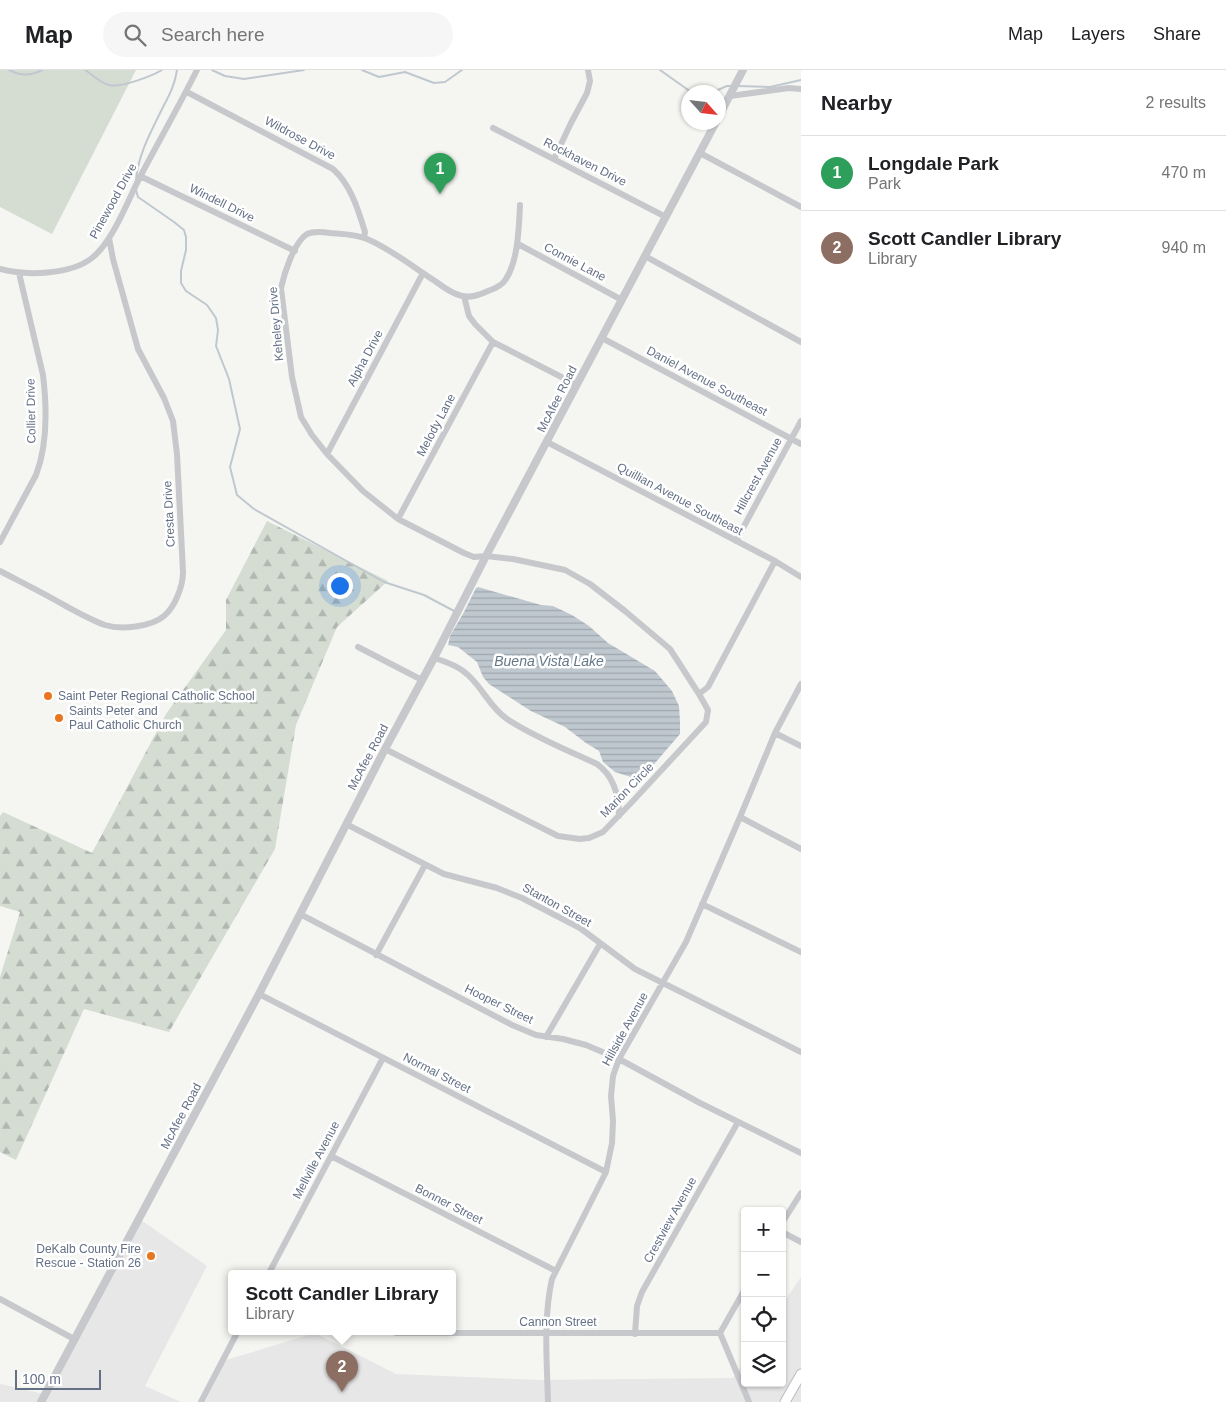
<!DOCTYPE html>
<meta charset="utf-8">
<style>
:root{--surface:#fff;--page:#f6f6f6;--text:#202124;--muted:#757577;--line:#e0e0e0;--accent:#7a4722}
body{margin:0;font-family:Helvetica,sans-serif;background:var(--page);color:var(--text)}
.controls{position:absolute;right:15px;bottom:15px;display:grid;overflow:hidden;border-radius:5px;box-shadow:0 1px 4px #0004}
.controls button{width:45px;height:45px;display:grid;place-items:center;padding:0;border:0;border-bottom:1px solid var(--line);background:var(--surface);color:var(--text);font:25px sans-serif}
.compass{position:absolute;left:681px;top:15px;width:45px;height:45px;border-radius:50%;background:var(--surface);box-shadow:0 1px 4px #0004;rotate:117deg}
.scale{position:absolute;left:15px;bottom:12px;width:86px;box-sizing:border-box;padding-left:5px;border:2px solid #647085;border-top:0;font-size:14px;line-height:18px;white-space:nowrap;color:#647085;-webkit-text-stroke:4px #fff;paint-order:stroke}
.you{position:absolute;left:339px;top:515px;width:18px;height:18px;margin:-12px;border:4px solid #fff;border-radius:50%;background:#1a73e8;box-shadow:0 0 0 8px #1a73e833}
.badge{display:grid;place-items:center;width:32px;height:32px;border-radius:50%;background:var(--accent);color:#fff;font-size:16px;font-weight:700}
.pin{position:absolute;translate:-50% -41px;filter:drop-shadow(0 1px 2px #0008)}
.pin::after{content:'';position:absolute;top:26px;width:18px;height:15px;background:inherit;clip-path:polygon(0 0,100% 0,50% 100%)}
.popup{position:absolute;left:228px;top:1200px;width:228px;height:65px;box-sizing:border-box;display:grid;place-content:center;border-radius:5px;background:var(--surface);filter:drop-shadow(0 1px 4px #0005);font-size:16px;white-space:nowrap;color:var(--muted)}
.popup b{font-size:19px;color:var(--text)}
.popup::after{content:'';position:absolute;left:50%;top:100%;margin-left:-10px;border:10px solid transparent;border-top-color:var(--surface)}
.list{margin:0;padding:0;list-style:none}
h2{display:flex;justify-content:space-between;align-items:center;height:65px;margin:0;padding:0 20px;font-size:21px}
h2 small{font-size:16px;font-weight:400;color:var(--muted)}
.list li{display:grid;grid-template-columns:32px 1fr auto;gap:15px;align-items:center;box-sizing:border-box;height:75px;padding:0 20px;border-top:1px solid var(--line)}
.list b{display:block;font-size:19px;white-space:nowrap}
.list p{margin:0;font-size:16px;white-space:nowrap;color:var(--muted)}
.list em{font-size:16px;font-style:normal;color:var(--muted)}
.icon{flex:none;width:28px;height:28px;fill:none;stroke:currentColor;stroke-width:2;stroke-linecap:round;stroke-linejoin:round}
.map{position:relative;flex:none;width:801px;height:1332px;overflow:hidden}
header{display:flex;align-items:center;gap:30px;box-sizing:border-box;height:70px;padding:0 25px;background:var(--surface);border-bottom:1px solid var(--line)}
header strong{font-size:24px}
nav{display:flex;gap:28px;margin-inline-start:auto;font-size:18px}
.search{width:350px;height:45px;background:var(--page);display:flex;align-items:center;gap:12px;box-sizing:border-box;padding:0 18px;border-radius:28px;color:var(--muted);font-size:19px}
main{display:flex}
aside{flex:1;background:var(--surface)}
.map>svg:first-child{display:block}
.built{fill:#e6e7e6}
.forest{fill:url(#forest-firs)}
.green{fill:#d5ddd3}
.water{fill:url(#water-rules)}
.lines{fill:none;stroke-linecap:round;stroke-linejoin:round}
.stream{stroke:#c0c8cf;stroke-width:2}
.secondary-casing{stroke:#b8bbc1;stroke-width:11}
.minor{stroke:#c6c8cc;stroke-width:6}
.tertiary{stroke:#c6c8cc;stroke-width:8}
.secondary{stroke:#fff;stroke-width:9}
.poi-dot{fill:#e9761f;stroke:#fff;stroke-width:2}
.labels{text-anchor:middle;stroke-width:5;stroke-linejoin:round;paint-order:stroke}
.street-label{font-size:12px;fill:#647085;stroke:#fff}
.poi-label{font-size:12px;fill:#647085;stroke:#fff;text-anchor:start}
.water-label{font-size:14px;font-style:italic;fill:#647888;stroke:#fff}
</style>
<header>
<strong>Map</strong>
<div class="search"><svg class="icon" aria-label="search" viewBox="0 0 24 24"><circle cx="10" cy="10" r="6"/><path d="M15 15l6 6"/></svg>Search here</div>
<nav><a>Map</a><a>Layers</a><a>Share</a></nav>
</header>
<main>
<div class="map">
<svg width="801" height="1332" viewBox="0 0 801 1332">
<defs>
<pattern id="forest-firs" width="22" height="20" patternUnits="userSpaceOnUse" patternTransform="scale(1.25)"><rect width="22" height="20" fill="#d5ddd3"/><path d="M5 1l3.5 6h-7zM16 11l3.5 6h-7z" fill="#b0b8b1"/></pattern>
<pattern id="water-rules" width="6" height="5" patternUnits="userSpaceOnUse" patternTransform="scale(1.25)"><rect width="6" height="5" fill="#c0c8cf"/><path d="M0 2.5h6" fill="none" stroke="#a0a7ae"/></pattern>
</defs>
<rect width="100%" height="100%" fill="#f5f6f2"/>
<path class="built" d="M138 1148 207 1196 145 1316 181 1332H0V1314L44 1324Z
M801 1207V1332H205L226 1290 315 1263 396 1304 540 1310 733 1308 745 1291V1313H782V1235Z"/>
<path class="forest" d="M267 451 388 511 337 557 296 655 275 779 169 962 84 939 16 1090 0 1082V907L20 842 0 836V746L3 742 92 783 166 644 226 560V530Z"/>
<path class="green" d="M0 0H136L52 164 0 137Z"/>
<path class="water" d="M478 517 541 535 553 536 572 545 589 556 608 573 655 601 672 621 679 636 680 651V664L649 700 634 708 615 702 603 692 599 681 586 673 565 657 531 641 489 614 483 607 477 592 458 577 448 575 450 566 464 542 476 518Z"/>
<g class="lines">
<path class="stream" d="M9 0C21 6 30 6 42 0
M85 0C93 5 99 12 109 15 121 18 152 6 162 0
M212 0 225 6 244 9 304 0
M362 0 379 7 405 2 434 13 445 12 462 0
M660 0 691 22
M737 16 770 17 801 10
M713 22 727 16H732
M136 110C138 84 152 60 163 37 170 24 175 14 177 0
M136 120 138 127 174 152 184 160 186 167V180L181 201V213L186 221 207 235 216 248 218 260 216 276 229 309 240 359 230 397 237 425 254 439 384 512 424 525 456 542"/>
<defs>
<path id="secondary" d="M785 1332 801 1304"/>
</defs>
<use href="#secondary" class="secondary-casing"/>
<path class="minor" d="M187 22 333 99C351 115 358 139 365 162L364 167
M730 26 789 18 801 19
M493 58 666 147
M700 83 801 137
M554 89 571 53 587 23 590 11 588 0
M140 106 295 181
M520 135C519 157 518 191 506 209 502 216 494 219 488 221 479 225 471 228 462 226 452 224 443 217 435 211 413 197 391 179 367 169 356 164 342 164 330 163 323 162 314 161 307 164 294 172 284 204 281 218L292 307 301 347 312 365 327 384 363 421 398 449 464 483 474 487 486 486 513 489 565 500 590 514 625 541 670 579 699 624
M518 174 622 230
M645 186 801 272
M0 199C26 206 70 205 92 188 113 171 127 132 140 107 159 71 179 36 197 0
M464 226 469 246 475 254 493 272 577 315
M602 268 801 374
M547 372 775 491 801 507
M327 384 423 203
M398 449 493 272
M736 471 801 351
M0 472 36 405C48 374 47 338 43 305L19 203
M0 501C21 512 43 523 64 535 77 542 91 550 105 555 121 560 151 557 164 546 175 537 183 516 183 502L177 384 173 351 164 328 138 279 113 189 109 168
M358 577 422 610
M434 588C447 592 461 597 471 608 484 621 491 638 507 649 534 667 567 680 597 694 614 706 619 726 619 746
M775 663 801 676
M385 679 558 766 580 769 589 768 603 762 631 733 706 652 708 640 699 624 708 617 775 491
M740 747 801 779
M346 754 444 804 497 818 522 828 580 858 635 899 801 982
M702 834 801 882
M300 844 512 955 536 965 563 969 586 975 619 989 700 1033 801 1083
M376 885 425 795
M259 924 606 1102
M546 967 600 874
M331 1086 556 1201
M782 1153 801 1123
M782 1162 801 1172
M269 1203 383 988
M745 1219 720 1263 749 1332
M0 1229 74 1269
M396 1263H720
M635 1264 637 1236 642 1222 738 1052
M201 1332 238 1261
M548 1332C547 1292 543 1249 552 1209L606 1102 612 1073 613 1051 611 1026 613 1006 619 989 686 872 740 747 775 663 801 614"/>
<path class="tertiary" d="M718 48 743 0
M41 1332 259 924 385 679 434 588 486 486 716 52"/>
<use href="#secondary" class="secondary"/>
</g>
<g class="poi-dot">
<circle cx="48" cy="626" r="5"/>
<circle cx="59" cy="648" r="5"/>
<circle cx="151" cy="1186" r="5"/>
</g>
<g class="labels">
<g class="street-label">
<text transform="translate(300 68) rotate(28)" y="4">Wildrose Drive</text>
<text transform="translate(585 92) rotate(27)" y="4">Rockhaven Drive</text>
<text transform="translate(113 131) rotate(-61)" y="4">Pinewood Drive</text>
<text transform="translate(222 133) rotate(26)" y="4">Windell Drive</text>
<text transform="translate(575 192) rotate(28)" y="4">Connie Lane</text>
<text transform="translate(276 254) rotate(-95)" y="4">Keheley Drive</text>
<text transform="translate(365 288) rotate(-62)" y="4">Alpha Drive</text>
<text transform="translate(707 311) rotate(28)" y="4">Daniel Avenue Southeast</text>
<text transform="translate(557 329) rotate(-63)" y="4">McAfee Road</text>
<text transform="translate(31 341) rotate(-91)" y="4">Collier Drive</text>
<text transform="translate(436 355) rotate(-62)" y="4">Melody Lane</text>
<text transform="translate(758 406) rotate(-61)" y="4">Hillcrest Avenue</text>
<text transform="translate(680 429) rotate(28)" y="4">Quillian Avenue Southeast</text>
<text transform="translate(169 444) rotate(-93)" y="4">Cresta Drive</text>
<text transform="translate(368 687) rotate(-62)" y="4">McAfee Road</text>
<text transform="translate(627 720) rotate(-46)" y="4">Marion Circle</text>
<text transform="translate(557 835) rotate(29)" y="4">Stanton Street</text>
<text transform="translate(499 934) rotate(26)" y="4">Hooper Street</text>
<text transform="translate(625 959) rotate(-61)" y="4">Hillside Avenue</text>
<text transform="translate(437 1003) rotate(27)" y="4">Normal Street</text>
<text transform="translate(181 1046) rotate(-62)" y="4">McAfee Road</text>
<text transform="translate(316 1090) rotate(-62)" y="4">Mellville Avenue</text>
<text transform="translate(449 1134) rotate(27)" y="4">Bonner Street</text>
<text transform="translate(670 1150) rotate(-61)" y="4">Crestview Avenue</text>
<text x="558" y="1256">Cannon Street</text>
</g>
<g class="poi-label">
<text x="58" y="630">Saint Peter Regional Catholic School</text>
<text x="69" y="645">Saints Peter and<tspan x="69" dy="14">Paul Catholic Church</tspan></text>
<text x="141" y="1183" text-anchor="end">DeKalb County Fire<tspan x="141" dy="14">Rescue - Station 26</tspan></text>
</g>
<g class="water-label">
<text x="549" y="596">Buena Vista Lake</text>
</g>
</g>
</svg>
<div class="controls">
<button>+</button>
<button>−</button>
<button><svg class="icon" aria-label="locate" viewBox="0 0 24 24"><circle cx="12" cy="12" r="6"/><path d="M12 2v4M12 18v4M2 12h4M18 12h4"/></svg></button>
<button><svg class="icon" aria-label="layers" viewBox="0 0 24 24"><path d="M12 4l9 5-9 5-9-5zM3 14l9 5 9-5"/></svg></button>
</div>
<svg class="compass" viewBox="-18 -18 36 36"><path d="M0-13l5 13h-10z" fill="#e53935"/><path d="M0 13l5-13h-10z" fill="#757577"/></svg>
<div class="scale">100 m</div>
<div class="you"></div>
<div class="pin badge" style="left:440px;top:124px;background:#2e9e5b">1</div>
<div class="pin badge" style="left:342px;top:1322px;background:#8d6e63">2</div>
<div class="popup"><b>Scott Candler Library</b>Library</div>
</div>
<aside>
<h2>Nearby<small>2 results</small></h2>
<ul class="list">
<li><span class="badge" style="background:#2e9e5b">1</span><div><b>Longdale Park</b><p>Park</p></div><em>470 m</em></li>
<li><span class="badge" style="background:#8d6e63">2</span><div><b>Scott Candler Library</b><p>Library</p></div><em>940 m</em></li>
</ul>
</aside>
</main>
